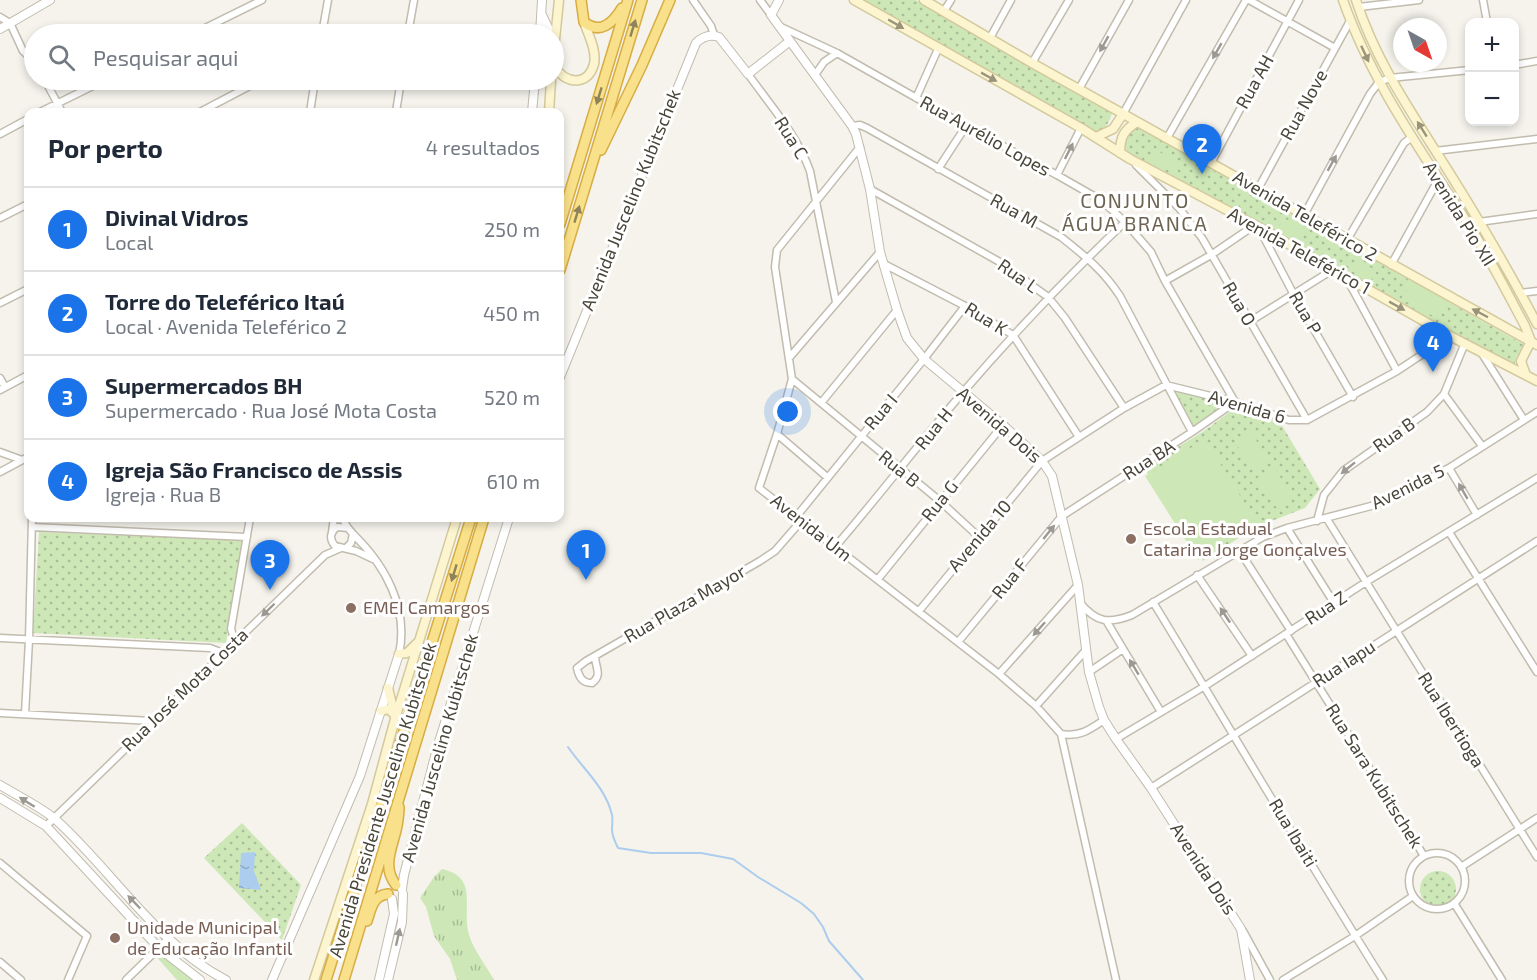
<!DOCTYPE html>
<html lang="pt">
<meta charset="utf-8">
<style>
:root{--surface:#fff;--page:#f6f6f7;--text:#1f2937;--muted:#747a83;--line:#e0e1e3;--accent:#1a73e8}
body{margin:0;font-family:"Exo 2",sans-serif;background:var(--page);color:var(--text)}
.controls{position:absolute;right:18px;top:18px;display:grid;overflow:hidden;border-radius:12px;box-shadow:0 3px 9px #0003}
.controls button{width:54px;height:54px;display:grid;place-items:center;padding:0;border:0;border-bottom:2px solid var(--line);background:var(--surface);color:var(--text);font:30px sans-serif}
.compass{position:absolute;left:1393px;top:18px;width:54px;height:54px;border-radius:50%;background:var(--surface);box-shadow:0 3px 9px #0003;rotate:140deg}
.you{position:absolute;left:788px;top:412px;width:21px;height:21px;margin:-15px;border:4px solid #fff;border-radius:50%;background:#1a73e8;box-shadow:0 0 0 9px #1a73e833}
.badge{display:grid;place-items:center;width:39px;height:39px;border-radius:50%;background:var(--accent);color:#fff;font-size:20px;font-weight:700}
.pin{position:absolute;translate:-50% -50px;filter:drop-shadow(0 2px 3px #0008)}
.pin::after{content:'';position:absolute;top:32px;width:21px;height:18px;background:inherit;clip-path:polygon(0 0,100% 0,50% 100%)}
.list{margin:0;padding:0;list-style:none}
h2{display:flex;justify-content:space-between;align-items:center;height:78px;margin:0;padding:0 24px;font-size:26px}
h2 small{font-size:20px;font-weight:400;color:var(--muted)}
.list li{display:grid;grid-template-columns:39px 1fr auto;gap:18px;align-items:center;box-sizing:border-box;height:84px;padding:0 24px;border-top:2px solid var(--line)}
.list b{display:block;font-size:22px;white-space:nowrap}
.list p{margin:0;font-size:20px;white-space:nowrap;color:var(--muted)}
.list em{font-size:20px;font-style:normal;color:var(--muted)}
.icon{flex:none;width:33px;height:33px;fill:none;stroke:currentColor;stroke-width:2;stroke-linecap:round;stroke-linejoin:round}
.map{position:relative;flex:none;width:1537px;height:980px;overflow:hidden}
.search{position:absolute;background:var(--surface);box-shadow:0 3px 9px #0003;left:24px;top:24px;width:540px;height:66px;display:flex;align-items:center;gap:15px;box-sizing:border-box;padding:0 21px;border-radius:33px;color:var(--muted);font-size:22px}
.panel{position:absolute;background:var(--surface);box-shadow:0 3px 9px #0003;left:24px;top:108px;width:540px;height:414px;border-radius:12px}
.map>svg:first-child{display:block}
.grass{fill:url(#grass-tufts)}
.park{fill:url(#park-dots)}
.pitch{fill:#cde7b7}
.water{fill:url(#water-ripples)}
.lines{fill:none;stroke-linecap:round;stroke-linejoin:round}
.stream{stroke:#accdee;stroke-width:2}
.minor-casing{stroke:#c1bcae;stroke-width:9}
.tertiary-casing{stroke:#c1bcae;stroke-width:10}
.secondary-casing{stroke:#d3c99d;stroke-width:11}
.trunk-casing{stroke:#d7ad43;stroke-width:12}
.minor{stroke:#fff;stroke-width:6}
.tertiary{stroke:#fff;stroke-width:8}
.secondary{stroke:#fcf5cf;stroke-width:8}
.trunk{stroke:#f9e08a;stroke-width:9}
.oneway{fill:#9a947c}
.oneway2{fill:#8f8359}
.oneway3{fill:#9b9992}
.education-dot{fill:#8d6e63;stroke:#fff;stroke-width:2}
.labels{text-anchor:middle;stroke-width:6;stroke-linejoin:round;paint-order:stroke}
.street-label{font-size:18px;fill:#494539;stroke:#fff}
.education-label{font-size:18px;fill:#785e54;stroke:#fff;text-anchor:start}
.neighbourhood-label{font-size:20px;letter-spacing:1.5px;fill:#6c6351;stroke:#fff}
</style>
<div class="map">
<svg width="1537" height="980" viewBox="0 0 1537 980">
<defs>
<pattern id="grass-tufts" width="24" height="20" patternUnits="userSpaceOnUse" patternTransform="scale(1.5)"><rect width="24" height="20" fill="#cde7b7"/><path d="M3 7l-1-3M5 7V3M7 7l1-3M15 17l-1-3M17 17v-4M19 17l1-3" fill="none" stroke="#a8bd96"/></pattern>
<pattern id="park-dots" width="8" height="8" patternUnits="userSpaceOnUse" patternTransform="scale(1.5)"><rect width="8" height="8" fill="#cde7b7"/><path d="M2 2h.1M6 6h.1" fill="none" stroke="#a8bd96" stroke-width="1.8" stroke-linecap="round"/></pattern>
<pattern id="water-ripples" width="26" height="14" patternUnits="userSpaceOnUse" patternTransform="scale(1.5)"><rect width="26" height="14" fill="#accdee"/><path d="M2 4q2-2 4 0t4 0M15 11q2-2 4 0t4 0" fill="none" stroke="#8ea8c2"/></pattern>
</defs>
<rect width="100%" height="100%" fill="#f5f3ec"/>
<path class="grass" d="M442 869C480 877 461 909 469 935 474 951 486 965 494 980H457L450 959 434 936 426 907 420 898 434 877Z
M159 948 200 980H177L153 953Z"/>
<path class="park" d="M858 0H916L1112 113C1110 122 1104 131 1094 133Z
M1136 126 1525 345 1517 356 1514 366 1358 281 1126 151C1123 139 1126 134 1136 126Z
M1166 385 1235 402 1192 432Z
M1239 405 1278 419 1320 489 1305 508 1256 527 1203 561 1144 468 1204 431Z
M39 532 244 540 226 643 33 633Z
M242 823 301 885 282 940 204 858Z
M1420 889a18 18 0 1 1 36 0a18 18 0 1 1-36 0Z"/>
<path class="pitch" d="M1158 151 1179 163 1173 173 1151 161Z
M1284 218 1307 231 1300 241 1278 228Z
M1356 259 1377 271 1370 282 1350 270Z
M1412 280 1449 301 1439 319 1401 299Z
M1251 432 1270 462 1254 472 1235 442Z
M1205 439 1257 523 1198 560 1145 476Z
M1274 467 1293 497 1276 507 1257 478Z"/>
<path class="water" d="M255 852 254 871 261 890 239 888 241 853Z"/>
<g class="lines">
<path class="stream" d="M568 747C583 769 606 788 612 815 613 820 612 825 612 830 612 836 615 842 618 848L651 853H701L733 859 758 877 801 903 814 914 823 927 829 941 863 980"/>
<defs>
<path id="minor" d="M693 0 711 26 714 35
M760 0 771 15
M1249 0 1335 48
M1483 0 1487 22
M1359 7 1419 0
M944 11 951 0
M0 17 10 23 23 51 34 61
M781 27 837 53 966 126 1057 175 1099 199 1111 209 1125 222 1151 252 1165 281 1235 402 1192 432 1062 516 958 642
M193 34 262 0
M322 34 328 0
M408 34 414 0
M990 38 1011 0
M1032 63 1069 0
M1514 65 1537 61
M748 74C770 105 797 135 810 171L836 302
M815 75 824 62 837 53
M45 80 62 112
M1079 89 1129 0
M916 98 938 49
M40 112 105 80
M200 112 261 80
M310 112 315 80
M396 112 401 80
M1123 114 1186 0
M852 126 860 125 867 128 1061 237C1085 256 1103 270 1120 296L1192 432
M0 134 28 119
M1167 138 1246 0
M860 147 777 250 775 267 792 379 777 434 759 488 999 674 1036 706 1061 734C1080 737 1089 730 1104 720
M1435 151 1537 139
M1211 163 1299 0
M1136 165 1179 208 1202 238 1307 420
M938 169 966 126
M1057 175 1081 128
M870 189 998 261 1048 297 1065 318 1124 408
M1258 189 1350 21
M1304 215 1370 94 1379 82 1390 78 1470 70
M0 218 28 204
M1479 222 1537 214
M1259 228 1294 295 1353 397
M1347 240 1404 143 1412 137
M884 264 965 306 1013 335 1079 437
M1391 265 1438 180
M1346 277 1397 371
M1165 281 1211 255 1255 225
M1520 293 1537 291
M0 303 28 289
M1249 322 1334 269
M1481 352 1524 420
M789 358 880 252
M0 378 5 387
M792 379 940 501 979 537
M0 390 28 375
M1444 394 1482 446
M821 403 897 310
M777 434 827 477
M0 452 22 460
M1449 468 1477 515
M0 472 28 457
M796 517 924 359 965 306
M342 518 348 528
M1327 519 1537 857
M1317 521 1324 495 1343 471 1427 412 1444 394 1465 343
M32 527 247 537
M1287 528 1334 603
M332 532 334 518
M1449 532 1537 672
M353 534C385 565 409 608 399 654
M835 547C879 496 920 442 964 391 1015 332 1068 276 1125 222
M346 548 351 543 353 534 348 528 337 527C330 532 329 539 335 546L356 551 373 559
M1239 550 1291 631
M1197 575 1252 656
M878 579 1003 425
M1153 602C1230 728 1304 855 1383 980
M1080 603C1097 623 1109 624 1132 615L1263 537 1287 528 1371 506 1399 495 1449 468 1537 412
M919 611 1042 461 1124 408 1166 385 1235 402 1289 420H1307L1397 371 1450 336
M1107 622 1161 712
M1286 634 1424 856
M0 638 210 648 223 653
M235 642 231 629 250 518
M595 656C595 667 603 675 592 683 582 683 579 677 577 668L586 661 760 561 775 551 802 520
M1089 672 1123 649
M999 674 1078 585
M1036 706 1086 650
M0 713 152 721
M25 714 29 640 32 518
M1061 734 1116 980
M1116 739 1205 686 1366 582 1537 478
M1151 788 1537 541
M46 826 325 555 341 548
M1409 881a28 28 0 1 1 56 0a28 28 0 1 1-56 0Z
M0 863 87 936 68 980
M1461 867 1537 818
M1454 903 1502 980
M1243 931 1270 980
M0 962 21 980
M126 980 169 938
M1283 980 1355 936 1413 896"/>
<path id="tertiary" d="M779 0 771 15 852 126 856 134 870 189 880 252 897 310 907 338 924 359 1003 425 1042 461 1052 476 1078 585 1089 672 1099 707 1104 720 1116 739 1151 788 1241 929 1250 980
M542 15 551 34
M0 29 50 0
M540 34 542 0
M532 112 535 80
M560 377 696 43C703 36 710 34 719 37L748 74 790 41
M0 785C18 796 39 806 55 819 111 869 158 946 226 980
M0 798 46 826 159 948 200 980
M402 889 404 875 438 745 509 518
M272 980 360 776 399 654
M379 980 394 914 392 899
M388 980 402 922 403 894"/>
<path id="secondary" d="M854 0 1081 128 1130 159 1255 225 1450 336 1537 381
M924 0 1032 63 1537 345
M1343 0C1372 84 1425 156 1472 230 1491 261 1508 294 1525 326L1531 341
M1356 0C1376 62 1413 115 1447 169 1479 220 1509 271 1537 324
M554 49 559 0
M554 66C565 84 588 87 594 64 597 51 588 34 584 22
M549 112 551 80
M1096 137 1113 129 1123 114
M1120 153C1120 137 1124 130 1137 122
M1526 375 1521 361 1531 341
M399 654 407 653 417 643
M388 688 395 717
M381 711 388 709 394 714
M314 980 372 804 395 719 457 518"/>
<path id="trunk" d="M581 0 584 22C600 35 613 23 622 8
M601 150 642 65 670 0
M560 224 628 0
M560 270 642 0
M396 885C381 866 393 847 397 826 398 820 399 813 399 807
M367 921C371 909 373 895 388 894
M326 980 471 518
M344 980 484 518"/>
</defs>
<use href="#minor" class="minor-casing"/>
<use href="#tertiary" class="tertiary-casing"/>
<use href="#secondary" class="secondary-casing"/>
<use href="#trunk" class="trunk-casing"/>
<use href="#minor" class="minor"/>
<use href="#tertiary" class="tertiary"/>
<use href="#secondary" class="secondary"/>
<use href="#trunk" class="trunk"/>
</g>
<defs><path id="oneway-solid" d="M-6-.8H1V-3.2L6.5 0L1 3.2V.8H-6Z" transform="scale(1.5)"/></defs>
<g class="oneway">
<use href="#oneway-solid" transform="translate(896 24) rotate(30)"/>
<use href="#oneway-solid" transform="translate(1365 54) rotate(65)"/>
<use href="#oneway-solid" transform="translate(989 77) rotate(29)"/>
<use href="#oneway-solid" transform="translate(1422 129) rotate(-122)"/>
<use href="#oneway-solid" transform="translate(1397 306) rotate(29)"/>
<use href="#oneway-solid" transform="translate(1480 313) rotate(-152)"/>
</g>
<g class="oneway2">
<use href="#oneway-solid" transform="translate(633 28) rotate(-73)"/>
<use href="#oneway-solid" transform="translate(599 96) rotate(107)"/>
<use href="#oneway-solid" transform="translate(577 214) rotate(-73)"/>
<use href="#oneway-solid" transform="translate(454 573) rotate(107)"/>
</g>
<g class="oneway3">
<use href="#oneway-solid" transform="translate(1104 44) rotate(119)"/>
<use href="#oneway-solid" transform="translate(1217 51) rotate(120)"/>
<use href="#oneway-solid" transform="translate(1069 151) rotate(-63)"/>
<use href="#oneway-solid" transform="translate(1332 163) rotate(-61)"/>
<use href="#oneway-solid" transform="translate(1348 468) rotate(141)"/>
<use href="#oneway-solid" transform="translate(1463 491) rotate(-120)"/>
<use href="#oneway-solid" transform="translate(1049 532) rotate(-51)"/>
<use href="#oneway-solid" transform="translate(268 610) rotate(136)"/>
<use href="#oneway-solid" transform="translate(1225 615) rotate(-124)"/>
<use href="#oneway-solid" transform="translate(1039 629) rotate(132)"/>
<use href="#oneway-solid" transform="translate(1134 667) rotate(-121)"/>
<use href="#oneway-solid" transform="translate(27 802) rotate(-148)"/>
<use href="#oneway-solid" transform="translate(134 902) rotate(-134)"/>
<use href="#oneway-solid" transform="translate(398 937) rotate(-77)"/>
</g>
<g class="education-dot">
<circle cx="1131" cy="539" r="6"/>
<circle cx="351" cy="608" r="6"/>
<circle cx="115" cy="938" r="6"/>
</g>
<g class="labels">
<g class="street-label">
<text transform="translate(1255 82) rotate(-61)" y="6">Rua AH</text>
<text transform="translate(1304 105) rotate(-61)" y="6">Rua Nove</text>
<text transform="translate(985 136) rotate(29)" y="6">Rua Aurélio Lopes</text>
<text transform="translate(791 138) rotate(58)" y="6">Rua C</text>
<text transform="translate(631 200) rotate(-68)" y="6">Avenida Juscelino Kubitschek</text>
<text transform="translate(1014 211) rotate(29)" y="6">Rua M</text>
<text transform="translate(1459 214) rotate(58)" y="6">Avenida Pio XII</text>
<text transform="translate(1305 216) rotate(30)" y="6">Avenida Teleférico 2</text>
<text transform="translate(1299 251) rotate(29)" y="6">Avenida Teleférico 1</text>
<text transform="translate(1018 276) rotate(35)" y="6">Rua L</text>
<text transform="translate(1239 304) rotate(60)" y="6">Rua O</text>
<text transform="translate(1305 313) rotate(60)" y="6">Rua P</text>
<text transform="translate(986 319) rotate(32)" y="6">Rua K</text>
<text transform="translate(1247 407) rotate(16)" y="6">Avenida 6</text>
<text transform="translate(881 412) rotate(-50)" y="6">Rua I</text>
<text transform="translate(999 425) rotate(41)" y="6">Avenida Dois</text>
<text transform="translate(934 429) rotate(-51)" y="6">Rua H</text>
<text transform="translate(1394 435) rotate(-35)" y="6">Rua B</text>
<text transform="translate(1149 460) rotate(-33)" y="6">Rua BA</text>
<text transform="translate(899 469) rotate(39)" y="6">Rua B</text>
<text transform="translate(1408 487) rotate(-26)" y="6">Avenida 5</text>
<text transform="translate(940 501) rotate(-51)" y="6">Rua G</text>
<text transform="translate(811 528) rotate(38)" y="6">Avenida Um</text>
<text transform="translate(980 536) rotate(-50)" y="6">Avenida 10</text>
<text transform="translate(1010 579) rotate(-51)" y="6">Rua F</text>
<text transform="translate(685 604) rotate(-30)" y="6">Rua Plaza Mayor</text>
<text transform="translate(1326 608) rotate(-33)" y="6">Rua Z</text>
<text transform="translate(1344 664) rotate(-33)" y="6">Rua Iapu</text>
<text transform="translate(185 690) rotate(-44)" y="6">Rua José Mota Costa</text>
<text transform="translate(1451 720) rotate(58)" y="6">Rua Ibertioga</text>
<text transform="translate(440 748) rotate(-74)" y="6">Avenida Juscelino Kubitschek</text>
<text transform="translate(1374 776) rotate(58)" y="6">Rua Sara Kubitschek</text>
<text transform="translate(383 800) rotate(-73)" y="6">Avenida Presidente Juscelino Kubitschek</text>
<text transform="translate(1293 833) rotate(59)" y="6">Rua Ibaiti</text>
<text transform="translate(1203 869) rotate(57)" y="6">Avenida Dois</text>
</g>
<g class="education-label">
<text x="1143" y="535">Escola Estadual<tspan x="1143" dy="21">Catarina Jorge Gonçalves</tspan></text>
<text x="363" y="614">EMEI Camargos</text>
<text x="127" y="934">Unidade Municipal<tspan x="127" dy="21">de Educação Infantil</tspan></text>
</g>
<g class="neighbourhood-label">
<text x="1135" y="208">CONJUNTO<tspan x="1135" dy="23">ÁGUA BRANCA</tspan></text>
</g>
</g>
</svg>
<div class="controls">
<button>+</button>
<button>−</button>
</div>
<svg class="compass" viewBox="-18 -18 36 36"><path d="M0-13l5 13h-10z" fill="#e53935"/><path d="M0 13l5-13h-10z" fill="#747a83"/></svg>
<div class="you"></div>
<div class="pin badge" style="left:586px;top:580px">1</div>
<div class="pin badge" style="left:1202px;top:174px">2</div>
<div class="pin badge" style="left:270px;top:590px">3</div>
<div class="pin badge" style="left:1433px;top:372px">4</div>
<div class="search"><svg class="icon" aria-label="search" viewBox="0 0 24 24"><circle cx="10" cy="10" r="6"/><path d="M15 15l6 6"/></svg>Pesquisar aqui</div>
<section class="panel">
<h2>Por perto<small>4 resultados</small></h2>
<ul class="list">
<li><span class="badge">1</span><div><b>Divinal Vidros</b><p>Local</p></div><em>250 m</em></li>
<li><span class="badge">2</span><div><b>Torre do Teleférico Itaú</b><p>Local · Avenida Teleférico 2</p></div><em>450 m</em></li>
<li><span class="badge">3</span><div><b>Supermercados BH</b><p>Supermercado · Rua José Mota Costa</p></div><em>520 m</em></li>
<li><span class="badge">4</span><div><b>Igreja São Francisco de Assis</b><p>Igreja · Rua B</p></div><em>610 m</em></li>
</ul>
</section>
</div>
